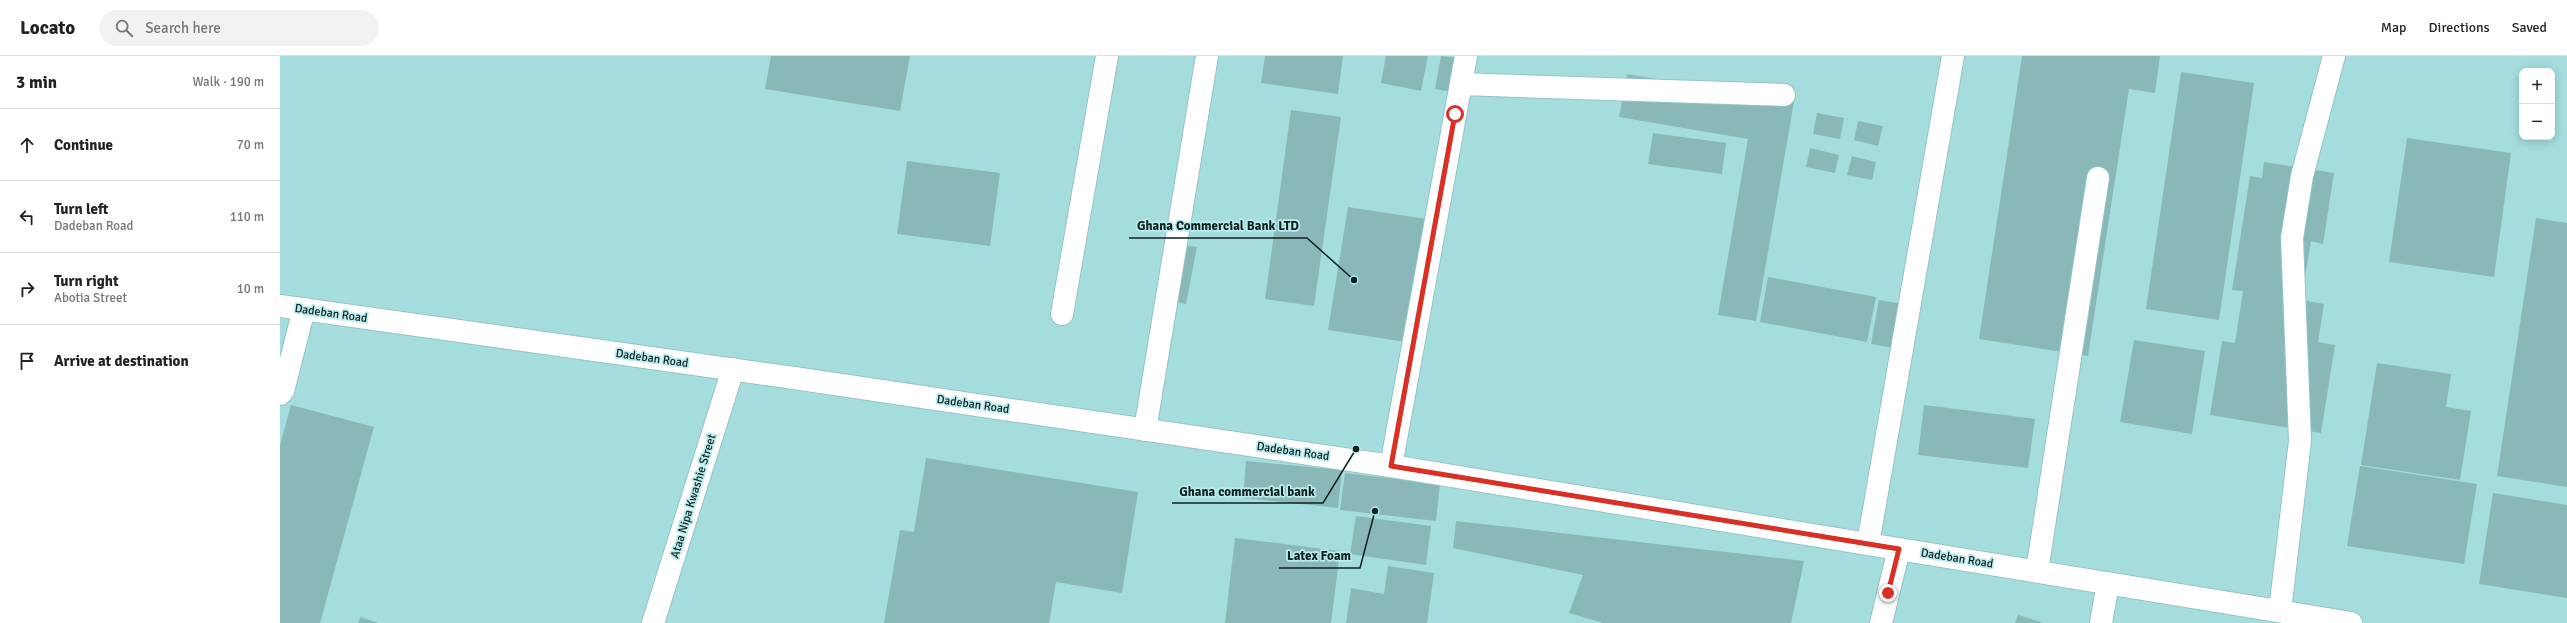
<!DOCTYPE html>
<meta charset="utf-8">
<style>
:root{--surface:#fff;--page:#f2f2f2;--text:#222;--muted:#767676;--line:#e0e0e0}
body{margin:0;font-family:Signika,sans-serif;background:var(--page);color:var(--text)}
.controls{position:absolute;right:12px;top:12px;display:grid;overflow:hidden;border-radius:8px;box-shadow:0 2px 10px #0003}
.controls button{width:36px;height:36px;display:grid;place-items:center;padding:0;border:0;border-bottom:1px solid var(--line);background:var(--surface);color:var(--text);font:20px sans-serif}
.stop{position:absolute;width:12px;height:12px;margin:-9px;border:3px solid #d93025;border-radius:50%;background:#fff}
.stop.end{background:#d93025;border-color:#fff;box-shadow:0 1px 4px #0008}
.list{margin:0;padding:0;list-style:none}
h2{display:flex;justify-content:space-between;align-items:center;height:52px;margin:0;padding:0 16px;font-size:17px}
h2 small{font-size:13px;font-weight:400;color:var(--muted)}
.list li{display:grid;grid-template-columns:26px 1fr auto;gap:12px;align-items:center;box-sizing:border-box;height:72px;padding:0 16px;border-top:1px solid var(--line)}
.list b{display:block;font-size:15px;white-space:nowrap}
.list p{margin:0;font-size:13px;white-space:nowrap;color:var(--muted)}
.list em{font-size:13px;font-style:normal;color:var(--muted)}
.icon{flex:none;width:22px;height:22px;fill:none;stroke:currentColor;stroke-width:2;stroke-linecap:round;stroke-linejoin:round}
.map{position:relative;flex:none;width:2287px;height:567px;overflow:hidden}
header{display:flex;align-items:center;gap:24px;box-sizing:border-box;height:56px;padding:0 20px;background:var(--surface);border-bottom:1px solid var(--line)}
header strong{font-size:19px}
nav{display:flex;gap:22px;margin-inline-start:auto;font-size:14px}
.search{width:280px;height:36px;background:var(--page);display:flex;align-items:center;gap:10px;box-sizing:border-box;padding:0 14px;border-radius:22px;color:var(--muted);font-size:15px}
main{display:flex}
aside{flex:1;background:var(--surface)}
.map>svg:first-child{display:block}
.built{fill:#a5dddf;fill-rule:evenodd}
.building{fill:#8ab8b9}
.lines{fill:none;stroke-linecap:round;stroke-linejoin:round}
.minor-casing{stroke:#95c4c5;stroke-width:24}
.minor{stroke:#fff;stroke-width:22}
.route{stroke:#d93025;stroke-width:5}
.labels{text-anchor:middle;stroke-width:3.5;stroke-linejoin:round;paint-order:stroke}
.street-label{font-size:12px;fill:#0f2222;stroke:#bbebec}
.leader{fill:none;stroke:#0f2222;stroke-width:1.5}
.callout-dot{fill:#0f2222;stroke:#bbebec;stroke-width:1.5}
.callout-label{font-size:13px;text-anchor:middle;font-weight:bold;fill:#0f2222;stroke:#bbebec;stroke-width:3.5;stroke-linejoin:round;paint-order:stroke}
</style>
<header>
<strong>Locato</strong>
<div class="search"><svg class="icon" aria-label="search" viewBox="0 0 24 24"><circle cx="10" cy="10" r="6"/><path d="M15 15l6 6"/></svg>Search here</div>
<nav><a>Map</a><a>Directions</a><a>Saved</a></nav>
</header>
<main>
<aside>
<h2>3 min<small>Walk · 190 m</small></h2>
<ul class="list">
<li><svg class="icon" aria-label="ahead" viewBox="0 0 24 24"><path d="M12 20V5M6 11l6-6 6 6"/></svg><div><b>Continue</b></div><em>70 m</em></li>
<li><svg class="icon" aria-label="left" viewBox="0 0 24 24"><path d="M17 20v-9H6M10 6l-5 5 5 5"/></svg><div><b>Turn left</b><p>Dadeban Road</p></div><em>110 m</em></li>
<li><svg class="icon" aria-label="right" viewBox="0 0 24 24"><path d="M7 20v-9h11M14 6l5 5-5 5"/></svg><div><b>Turn right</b><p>Abotia Street</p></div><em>10 m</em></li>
<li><svg class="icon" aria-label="arrive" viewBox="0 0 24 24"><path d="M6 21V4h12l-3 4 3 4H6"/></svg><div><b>Arrive at destination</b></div></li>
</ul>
</aside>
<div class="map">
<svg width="2287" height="567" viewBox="0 0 2287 567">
<rect width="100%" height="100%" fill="#bbebec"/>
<path class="built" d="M0 0H2287V567H0ZM2242 15H2272V81H2242Z"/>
<path class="building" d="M491 0H630L620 55 485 33Z
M985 0H1063L1058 38 981 27Z
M1106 0H1148L1141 35 1101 27Z
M1161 0 1194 4 1188 39 1155 33Z
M1742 0H1880L1875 37 1849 33 1808 300 1699 283Z
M1901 16 1974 27 1939 264 1866 253Z
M1347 18 1514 46 1476 265 1438 259 1468 83 1339 61Z
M1011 54 1061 61 1034 250 985 243Z
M1537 57 1564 62 1560 83 1533 78Z
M1578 65 1603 70 1598 90 1574 84Z
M1373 77 1446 87 1442 118 1368 108Z
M2127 82 2231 97 2214 221 2109 206Z
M1530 92 1559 99 1555 117 1526 111Z
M1572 100 1596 106 1592 124 1567 119Z
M627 105 720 117 710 190 617 178Z
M1984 106 2054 117 2043 188 2031 185 2021 244 2044 248 2038 286 2055 289 2041 377 1930 359 1942 285 1955 287 1963 235 1952 234 1970 120 1982 122Z
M1068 151 1146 163 1126 286 1048 274Z
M2256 162 2287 167V431L2217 420Z
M887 186 917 191 906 248 877 243Z
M1488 221 1596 241 1587 286 1480 266Z
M1599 244 1623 248 1614 292 1591 288Z
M1854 284 1925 295 1912 378 1840 366Z
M2097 307 2171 318 2166 351 2191 355 2180 424 2081 409Z
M11 349 94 371 40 567H0V389Z
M1644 349 1755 363 1748 412 1638 399Z
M646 402 858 436 842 537 776 526 769 567H604L620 474 634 476Z
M966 405 1062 414 1058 452 963 442Z
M2080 410 2197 428 2184 508 2067 490Z
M1065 417 1160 428 1156 465 1060 454Z
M2213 437 2287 449V542L2199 528Z
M1076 460 1151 470 1146 509 1070 498Z
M1176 465 1524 505 1511 567H1323L1289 557 1303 519 1173 492Z
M955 482 1060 495 1051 567H945Z
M1108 510 1154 517 1147 567H1066L1071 532 1104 538Z
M1738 559 1764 567H1735Z
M80 561 99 567H78Z"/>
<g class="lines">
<defs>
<path id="minor" d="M1181 28 1504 39
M0 250 514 322 1111 410 2071 567
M782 258 827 0
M0 338 3 335 24 253
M865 374 927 0
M1111 410 1186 0
M1588 488 1673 0
M1757 515 1818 122
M2000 555 2020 385 2012 182 2022 120 2054 0
M373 567 453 313
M1601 567 1619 493
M1821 567 1828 527"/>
</defs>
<use href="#minor" class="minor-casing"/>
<use href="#minor" class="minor"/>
</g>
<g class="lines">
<path class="route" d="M1175 58 1111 410 1619 493 1608 537"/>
</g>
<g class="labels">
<g class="street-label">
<text transform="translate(51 257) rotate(8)" y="4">Dadeban Road</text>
<text transform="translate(372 302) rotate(8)" y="4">Dadeban Road</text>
<text transform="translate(693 348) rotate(8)" y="4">Dadeban Road</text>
<text transform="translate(1013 395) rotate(8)" y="4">Dadeban Road</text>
<text transform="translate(413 440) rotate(-73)" y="4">Ataa Nipa Kwashie Street</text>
<text transform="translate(1677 502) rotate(9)" y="4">Dadeban Road</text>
</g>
</g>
<path class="leader" d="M1074 224L1027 182H849M1076 393L1043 447H892M1095 455L1080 512H999"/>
<g class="callout-dot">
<circle cx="1074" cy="224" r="4"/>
<circle cx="1076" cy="393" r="4"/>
<circle cx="1095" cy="455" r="4"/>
</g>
<g class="callout-label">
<text x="938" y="174">Ghana Commercial Bank LTD</text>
<text x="967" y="440">Ghana commercial bank</text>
<text x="1039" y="504">Latex Foam</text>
</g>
</svg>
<div class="controls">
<button>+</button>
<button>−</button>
</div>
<div class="stop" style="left:1175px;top:58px"></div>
<div class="stop end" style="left:1608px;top:537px"></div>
</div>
</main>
